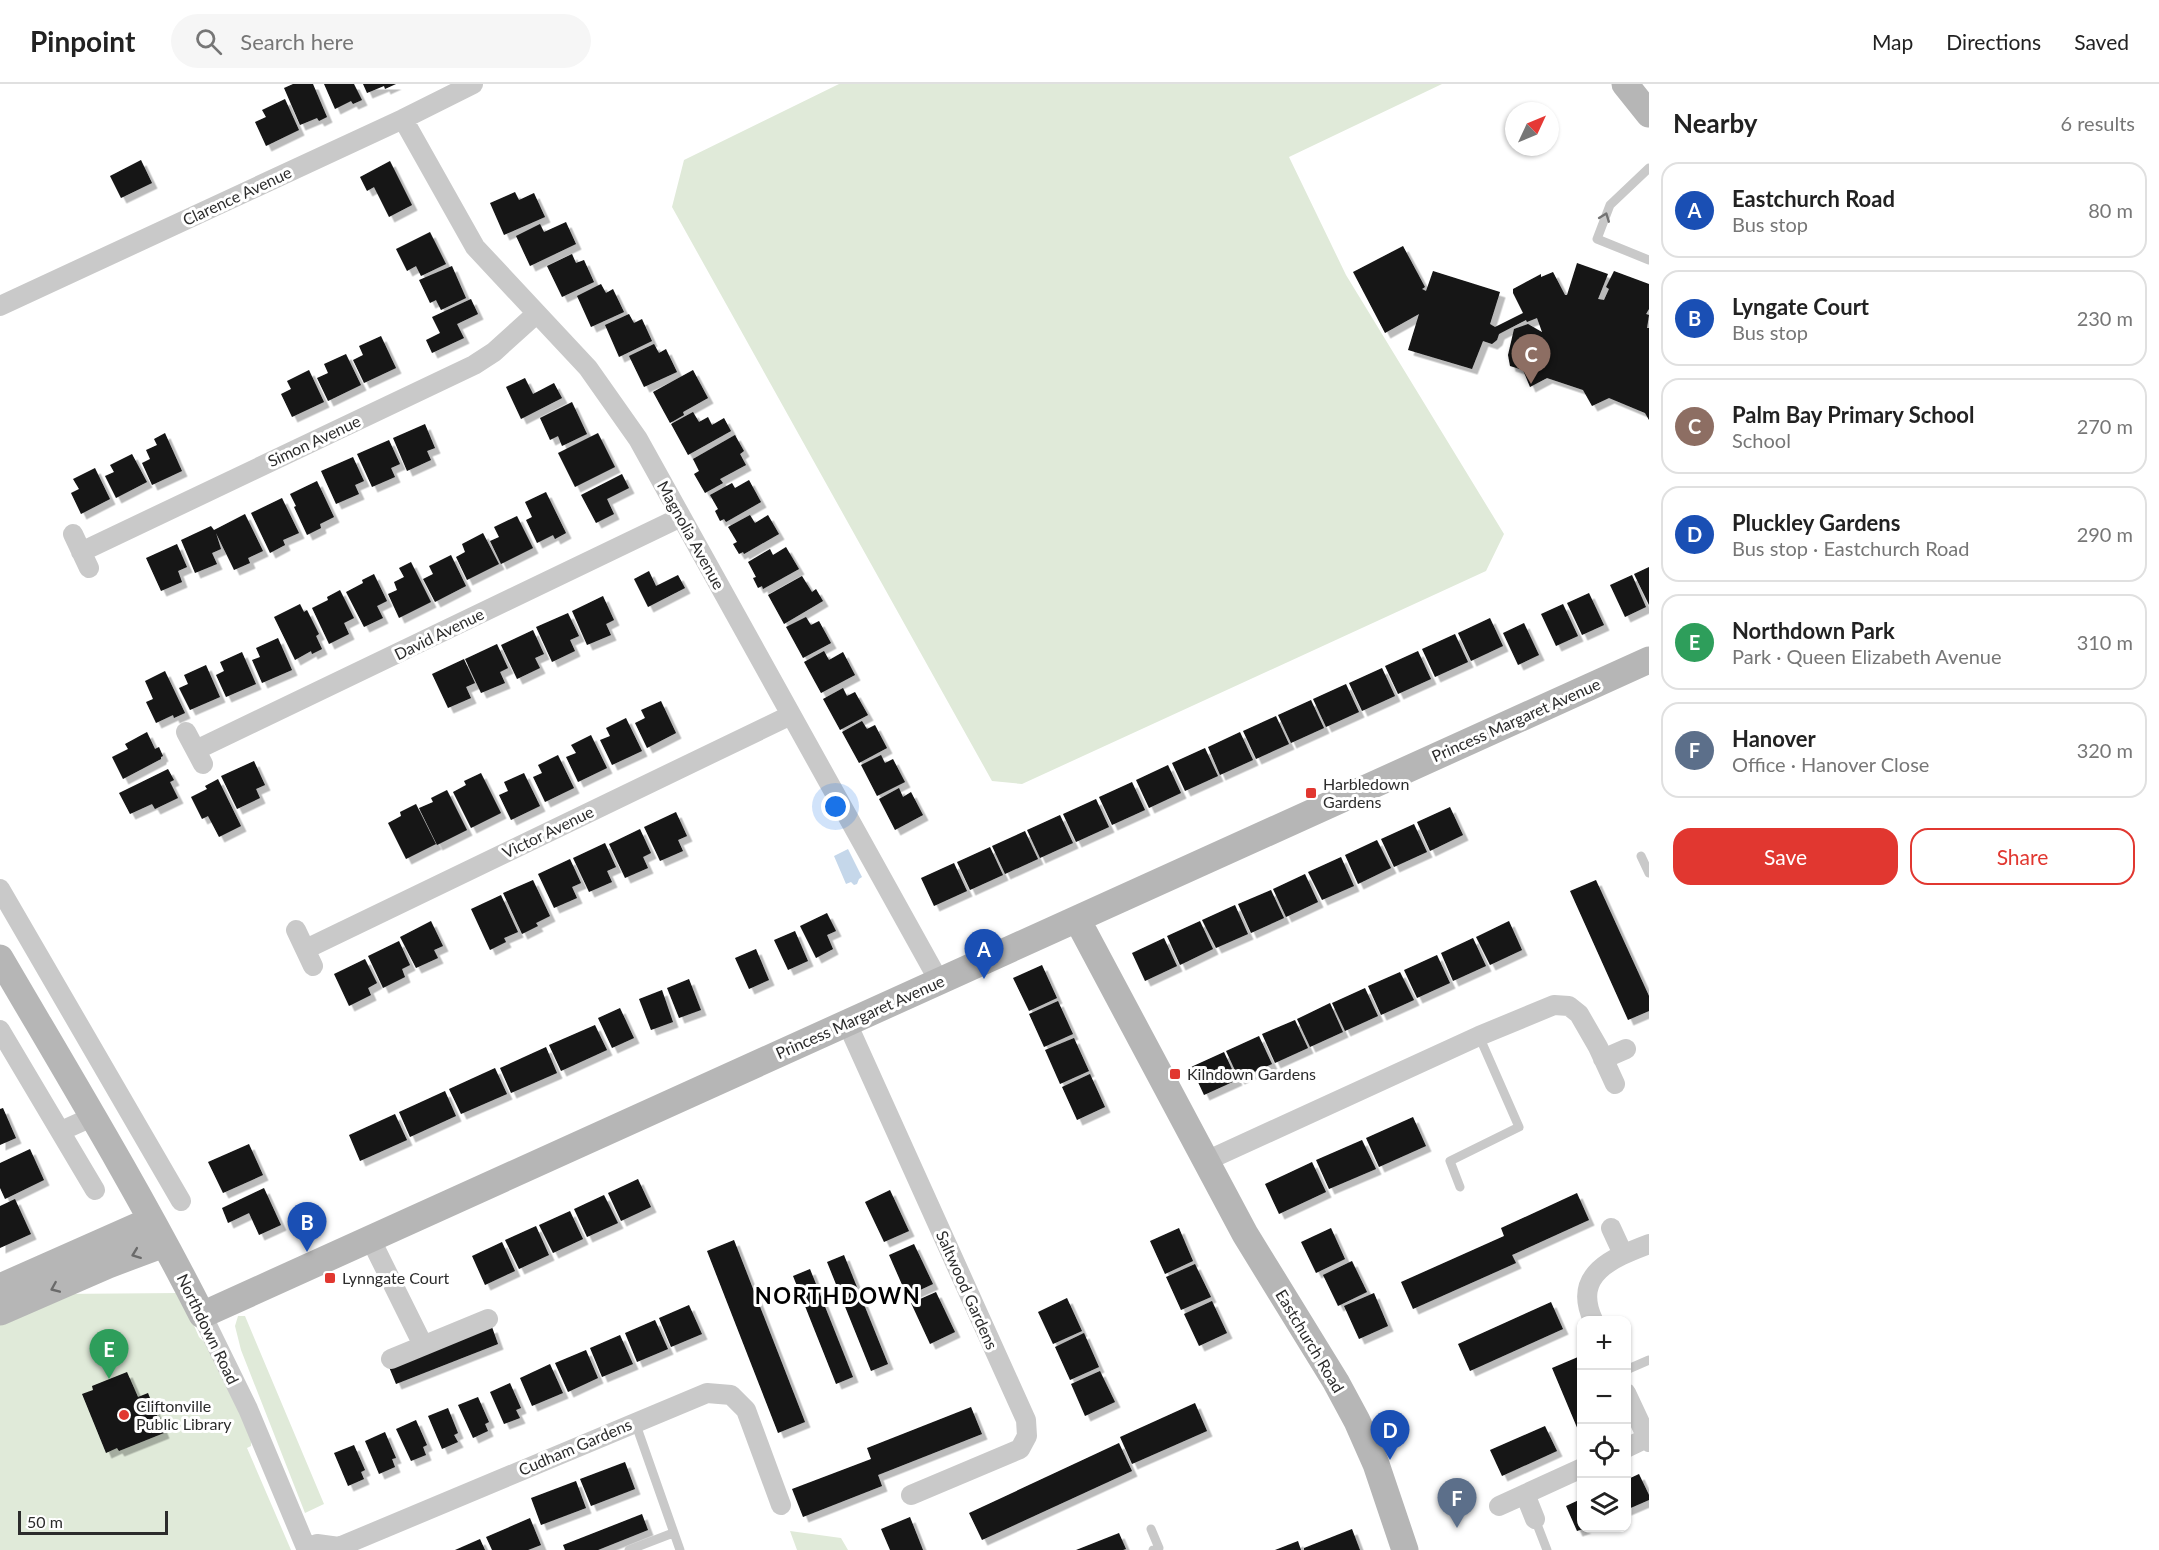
<!DOCTYPE html>
<meta charset="utf-8">
<style>
:root{--surface:#fff;--page:#f6f6f6;--text:#222;--muted:#767676;--line:#e0e0e0;--accent:#e13730}
body{margin:0;font-family:Lato,sans-serif;background:var(--page);color:var(--text)}
.controls{position:absolute;right:18px;bottom:18px;display:grid;overflow:hidden;border-radius:12px;box-shadow:0 2px 4px #0004}
.controls button{width:54px;height:54px;display:grid;place-items:center;padding:0;border:0;border-bottom:2px solid var(--line);background:var(--surface);color:var(--text);font:30px sans-serif}
.compass{position:absolute;left:1505px;top:18px;width:54px;height:54px;border-radius:50%;background:var(--surface);box-shadow:0 2px 4px #0004;rotate:46deg}
.scale{position:absolute;left:18px;bottom:15px;width:150px;box-sizing:border-box;padding-left:6px;border:3px solid #2c2c2c;border-top:0;font-size:16px;line-height:21px;white-space:nowrap;color:#2c2c2c;-webkit-text-stroke:4px #fff;paint-order:stroke}
.you{position:absolute;left:836px;top:723px;width:21px;height:21px;margin:-15px;border:4px solid #fff;border-radius:50%;background:#1a73e8;box-shadow:0 0 0 9px #1a73e833}
.badge{display:grid;place-items:center;width:39px;height:39px;border-radius:50%;background:var(--accent);color:#fff;font-size:20px;font-weight:700}
.pin{position:absolute;translate:-50% -50px;filter:drop-shadow(0 2px 3px #0008)}
.pin::after{content:'';position:absolute;top:32px;width:21px;height:18px;background:inherit;clip-path:polygon(0 0,100% 0,50% 100%)}
.list{margin:0;padding:0;list-style:none}
h2{display:flex;justify-content:space-between;align-items:center;height:78px;margin:0;padding:0 24px;font-size:26px}
h2 small{font-size:20px;font-weight:400;color:var(--muted)}
.list li{display:grid;grid-template-columns:39px 1fr auto;gap:18px;align-items:center;box-sizing:border-box;height:96px;margin:0 12px 12px;padding:0 12px;border:2px solid var(--line);border-radius:18px}
.list b{display:block;font-size:22px;white-space:nowrap}
.list p{margin:0;font-size:20px;white-space:nowrap;color:var(--muted)}
.list em{font-size:20px;font-style:normal;color:var(--muted)}
.actions{display:flex;gap:12px;padding:18px 24px}
.actions a{flex:1;padding:14px 0;border:2px solid var(--accent);border-radius:18px;text-align:center;font-size:21px;color:var(--accent)}
.actions .main{background:var(--accent);color:#fff}
.icon{flex:none;width:33px;height:33px;fill:none;stroke:currentColor;stroke-width:2;stroke-linecap:round;stroke-linejoin:round}
.map{position:relative;flex:none;width:1649px;height:1466px;overflow:hidden}
header{display:flex;align-items:center;gap:36px;box-sizing:border-box;height:84px;padding:0 30px;background:var(--surface);border-bottom:2px solid var(--line)}
header strong{font-size:28px}
nav{display:flex;gap:33px;margin-inline-start:auto;font-size:21px}
.search{width:420px;height:54px;background:var(--page);display:flex;align-items:center;gap:15px;box-sizing:border-box;padding:0 21px;border-radius:33px;color:var(--muted);font-size:22px}
main{display:flex}
aside{flex:1;background:var(--surface)}
.map>svg:first-child{display:block}
.green{fill:#e0ead9}
.water{fill:#c5d7ea}
.building{fill:#131313;filter:url(#shadow)}
.lines{fill:none;stroke-linecap:round;stroke-linejoin:round}
.lane{stroke:#c9c9c9;stroke-width:9}
.street{stroke:#c9c9c9;stroke-width:20}
.secondary{stroke:#b6b6b6;stroke-width:27}
.oneway{stroke:#737373}
.oneway2{stroke:#6a6a6a}
.poi-dot{fill:#e13730;stroke:#fff;stroke-width:2}
.labels{text-anchor:middle;stroke-width:6;stroke-linejoin:round;paint-order:stroke}
.street-label{font-size:16px;fill:#2c2c2c;stroke:#fff}
.poi-label{font-size:16px;fill:#2c2c2c;stroke:#fff;text-anchor:start}
.district-label{font-size:22px;font-weight:bold;letter-spacing:1.5px;fill:#000;stroke:#fff}
</style>
<header>
<strong>Pinpoint</strong>
<div class="search"><svg class="icon" aria-label="search" viewBox="0 0 24 24"><circle cx="10" cy="10" r="6"/><path d="M15 15l6 6"/></svg>Search here</div>
<nav><a>Map</a><a>Directions</a><a>Saved</a></nav>
</header>
<main>
<div class="map">
<svg width="1649" height="1466" viewBox="0 0 1649 1466">
<defs>
<filter id="shadow"><feDropShadow dx="5.5" dy="5.5" stdDeviation="0" flood-color="#0004"/></filter>
</defs>
<rect width="100%" height="100%" fill="#fff"/>
<path class="green" d="M839 0H1442L1289 73 1346 191 1504 450 1486 487 1022 700 992 697 672 123 684 76Z
M180 1209 199 1253 243 1295 253 1322 251 1362 247 1364 291 1466H0V1235L56 1210Z
M238 1232H245L324 1420 305 1429 241 1266 235 1242Z
M790 1447 841 1454 848 1466H797Z"/>
<path class="water" d="M848 765 862 793 859 795 857 800 854 801 851 798 846 800 834 772Z"/>
<path class="building" d="M293 0H313L327 33 319 37 317 34 300 41 284 4Z
M324 0H354L362 16 353 20 351 17 335 25Z
M363 0H396L385 5 384 2 367 9Z
M285 15 299 46 266 62 255 38 266 33 262 26Z
M141 76 152 99 121 114 110 92Z
M390 77 412 121 389 133 374 103 367 107 360 93Z
M515 108 519 116 534 109 545 133 504 151 490 119Z
M566 138 576 160 530 182 516 152 540 140 544 148Z
M430 148 446 180 421 192 416 182 407 187 396 165Z
M1403 162 1425 203 1422 205 1426 207 1433 187 1500 208 1490 240 1495 243 1523 229 1513 209V205L1541 190V193L1553 188 1565 211H1567L1577 179 1608 190 1598 215 1604 216 1609 205 1606 203 1614 187 1649 200V225L1646 230 1649 231 1647 244H1649V336L1645 329 1609 314 1592 322 1583 306 1547 294 1530 303 1523 286 1510 282 1508 271 1514 245 1528 240 1542 248 1537 234 1527 238 1526 236 1499 250 1497 256 1492 260 1483 257 1472 285 1408 266 1419 230 1385 249 1353 188Z
M572 170 576 179 584 176 594 198 562 213 547 182Z
M452 182 466 214 441 226 436 216 430 219 419 196Z
M601 200 606 209 613 205 624 228 591 243 577 212Z
M471 215 478 230 457 240 464 254 432 269 426 256 440 249 432 233Z
M629 230 634 239 642 235 652 257 619 273 605 241Z
M381 252 396 284 364 299 353 276 363 271 359 262Z
M654 260 659 269 666 265 677 288 644 303 629 272Z
M346 270 361 301 328 317 317 294 328 289 324 280Z
M309 286 324 318 292 333 281 310 291 305 287 297Z
M693 286 708 314 683 328 684 331 670 339 653 308Z
M525 294 533 310 554 299 562 314 521 335 506 303Z
M572 318 587 350 562 362 558 352 550 356 540 334Z
M693 328 699 338 708 333 712 341 724 334 731 347 688 371 671 340Z
M425 340 435 364 427 367 431 376 407 387 393 354Z
M165 349 182 387 152 401 142 379 150 375 146 366 157 361 154 355Z
M598 349 615 383 575 403 558 369Z
M735 351 744 367 740 370 746 381 720 395 723 399 705 409 694 390 699 387 693 375Z
M389 356 400 380 391 384 395 393 372 403 357 370Z
M132 370 147 398 116 414 105 392 114 388 110 381Z
M353 373 364 397 355 401 359 410 336 420 321 387Z
M95 384 110 415 81 430 71 409 79 405 73 395Z
M622 390 629 404 607 415 614 430 596 439 581 411Z
M749 396 761 418 726 438 724 435 720 437 715 427 718 425 710 411 732 399 735 404Z
M317 397 334 433 320 440 321 444 307 451 294 423 296 422 290 410Z
M546 408 566 449 555 455 553 451 537 459 526 436 532 433 525 418Z
M282 414 299 449 283 456 285 461 270 469 251 429Z
M245 430 263 467 248 474 250 479 234 486 216 449 221 465 212 469 217 480 195 489 181 456 211 442 214 446Z
M750 431 755 439 768 431 779 450 744 470 743 468 739 470 733 460 737 458 728 443Z
M517 432 533 464 501 480 490 457 499 453 494 443Z
M483 449 499 480 467 496 456 473 465 468 462 460Z
M177 460 187 483 178 487 182 498 161 507 146 474Z
M786 463 799 485 763 505 762 502 758 504 753 494 756 493 748 478 770 465 773 471Z
M451 471 466 502 435 518 423 495 433 490 429 482Z
M411 478 431 518 399 534 388 510 397 506 394 498 404 493 399 484Z
M1649 483V521L1634 490Z
M649 487 656 502 678 491 685 504 648 523 634 495Z
M374 490 387 517 377 522 383 534 364 543 346 508 363 499 362 496Z
M1632 491 1646 523 1625 533 1610 501Z
M802 492 812 508 816 505 823 517 784 540 768 511Z
M340 506 354 534 344 539 349 550 329 560 312 524 328 516 327 513Z
M1589 509 1604 541 1582 551 1567 519Z
M603 512 614 536 606 540 611 551 587 561 572 527Z
M300 520 304 528 307 526 319 550 316 552 322 565 312 570 311 567 295 576 274 533Z
M1563 520 1578 552 1556 562 1541 530Z
M568 529 579 552 570 556 575 567 552 578 536 543Z
M806 533 811 541 819 537 831 559 803 574 786 543Z
M1490 534 1503 562 1471 577 1458 549Z
M1524 539 1539 571 1518 581 1503 549Z
M533 546 544 570 535 574 540 584 517 595 501 561Z
M1455 550 1468 578 1435 593 1422 565Z
M278 554 292 586 262 599 252 576 260 573 256 564Z
M497 560 508 584 500 588 505 599 481 609 465 575Z
M824 567 829 576 843 568 855 591 821 609 804 578Z
M1418 567 1431 595 1398 610 1385 582Z
M242 568 256 600 226 613 216 591 224 587 220 578Z
M464 575 475 599 466 603 471 614 448 624 432 590Z
M206 581 220 613 190 626 179 604 188 600 184 591Z
M1382 584 1395 612 1362 627 1349 599Z
M165 587 185 629 174 634 173 631 156 639 146 618 153 615 145 597Z
M1346 600 1359 628 1326 643 1313 615Z
M843 604 847 612 855 608 868 631 840 646 823 615Z
M1311 616 1324 644 1291 659 1278 631Z
M661 617 676 649 647 664 635 639 645 634 641 626Z
M1276 632 1289 660 1256 675 1243 647Z
M626 634 642 667 612 681 600 656 610 652 606 644Z
M862 637 867 645 875 641 887 664 859 679 842 648Z
M147 648 155 665 159 663 163 672 161 673V675L123 695 112 673 128 665 125 660Z
M1240 648 1253 676 1220 691 1208 663Z
M591 651 607 684 578 698 566 673 576 669 571 661Z
M1205 664 1218 692 1185 707 1172 679Z
M558 671 574 704 545 718 533 693 542 689 538 681Z
M881 671 885 679 893 675 905 698 877 712 861 681Z
M254 677 265 701 256 705 260 714 237 725 221 692Z
M1168 681 1181 709 1149 724 1136 696Z
M168 685 174 696 170 698 178 714 155 725 152 720 130 730 119 709Z
M481 689 501 729 471 744 453 708 466 701 464 697Z
M524 689 540 722 511 736 499 711 508 707 504 698Z
M218 695 241 742 219 753 208 732 202 735 191 713 207 705 205 702Z
M1132 698 1145 726 1112 741 1099 713Z
M899 704 903 713 911 708 923 731 895 746 879 715Z
M447 706 467 746 437 761 419 724 433 718 431 714Z
M1096 715 1109 743 1076 758 1063 730Z
M416 720 436 760 406 775 388 739 401 732 400 728Z
M1450 723 1463 751 1430 767 1417 738Z
M676 728 687 752 678 756 683 767 660 777 644 743Z
M1060 731 1073 759 1040 774 1027 746Z
M1414 740 1427 768 1394 783 1381 755Z
M640 745 651 769 643 773 648 784 625 794 609 760Z
M1025 747 1038 775 1005 790 992 762Z
M1377 756 1391 784 1358 800 1345 771Z
M605 759 616 783 607 787 612 798 589 808 573 774Z
M990 763 1003 791 970 806 957 778Z
M1341 773 1354 802 1322 816 1308 788Z
M570 775 581 799 572 803 577 814 554 824 538 790Z
M954 779 967 807 934 822 921 794Z
M1305 790 1318 818 1286 833 1273 805Z
M533 796 550 832 536 839 538 842 522 850 503 809Z
M1596 796 1649 912V927L1628 936 1570 807Z
M1271 806 1284 834 1251 849 1238 820Z
M501 811 518 848 504 854 506 858 490 866 471 825Z
M1235 821 1248 850 1216 864 1202 836Z
M827 829 836 847 827 851 833 865 816 874 800 842Z
M431 837 443 862 434 866 438 874 416 884 400 853Z
M1200 837 1213 865 1180 881 1167 852Z
M1509 837 1522 866 1490 881 1476 853Z
M795 847 808 877 788 886 774 856Z
M1164 854 1177 882 1145 897 1132 869Z
M1473 854 1486 882 1453 897 1441 869Z
M399 857 410 881 402 885 405 893 383 904 368 872Z
M756 865 769 896 749 905 735 874Z
M1437 871 1450 899 1417 914 1404 886Z
M365 875 377 899 368 904 371 911 349 922 334 890Z
M1042 881 1057 914 1029 927 1013 894Z
M1400 888 1414 916 1381 931 1368 902Z
M689 895 701 926 679 934 667 904Z
M1365 904 1378 932 1345 947 1332 919Z
M662 906 673 938 651 946 639 915Z
M1058 917 1073 950 1044 963 1029 930Z
M1330 919 1343 948 1310 963 1297 935Z
M620 924 634 954 612 964 598 934Z
M1295 936 1308 964 1275 979 1262 950Z
M595 941 607 966 561 987 549 961Z
M1259 952 1272 980 1239 995 1226 967Z
M1074 954 1089 987 1060 1000 1045 966Z
M546 963 557 989 511 1009 500 984Z
M1224 968 1237 996 1204 1011 1191 983Z
M495 984 507 1010 461 1030 449 1005Z
M1090 990 1105 1023 1077 1036 1062 1003Z
M445 1007 456 1032 410 1053 399 1028Z
M3 1024 16 1054 0 1061V1025Z
M395 1030 407 1056 360 1077 349 1051Z
M1413 1033 1426 1062 1379 1083 1366 1054Z
M1362 1056 1376 1085 1329 1105 1316 1076Z
M249 1060 263 1091 223 1109 208 1078Z
M30 1065 44 1096 5 1115 0 1104V1079Z
M1312 1078 1326 1108 1279 1130 1265 1100Z
M638 1095 651 1123 621 1137 608 1109Z
M264 1104 281 1141 259 1151 249 1129 228 1139 222 1124Z
M890 1106 909 1147 884 1158 865 1118Z
M1577 1109 1589 1136 1512 1171 1516 1179 1413 1225 1401 1198 1504 1152 1501 1144Z
M604 1111 618 1139 587 1153 574 1125Z
M15 1115 31 1150 0 1164V1122Z
M570 1127 583 1155 553 1169 539 1141Z
M536 1142 549 1171 519 1185 505 1156Z
M1179 1144 1193 1177 1165 1190 1150 1157Z
M1331 1144 1345 1175 1316 1189 1301 1158Z
M734 1156 805 1338 778 1349 707 1167Z
M502 1158 515 1187 485 1201 472 1172Z
M914 1160 933 1200 907 1212 889 1171Z
M844 1171 888 1280 871 1287 827 1178Z
M1352 1177 1367 1208 1338 1222 1323 1191Z
M1195 1180 1211 1213 1181 1226 1166 1193Z
M810 1185 853 1293 836 1300 793 1192Z
M936 1208 955 1248 930 1260 911 1219Z
M1374 1209 1388 1242 1359 1255 1344 1222Z
M1067 1214 1082 1247 1053 1260 1038 1228Z
M1212 1217 1227 1249 1199 1262 1184 1230Z
M1551 1218 1563 1245 1470 1287 1458 1260Z
M689 1221 702 1250 671 1263 659 1234Z
M655 1236 668 1265 637 1278 625 1249Z
M492 1243 498 1260 396 1300 389 1283Z
M1084 1249 1099 1283 1070 1296 1055 1263Z
M620 1251 633 1280 602 1293 590 1264Z
M586 1266 598 1294 568 1308 555 1279Z
M1578 1273 1581 1282V1353L1552 1284Z
M550 1280 563 1309 532 1322 520 1294Z
M1100 1287 1115 1318 1085 1332 1071 1300Z
M127 1288 138 1313 148 1309 164 1349 119 1367 117 1364 106 1369 82 1310 93 1306 92 1302Z
M510 1299 521 1324 516 1326 520 1334 504 1340 490 1308Z
M478 1313 489 1338 485 1340 488 1347 473 1354 458 1321Z
M1195 1319 1207 1347 1132 1380 1120 1353Z
M971 1323 982 1350 878 1391 882 1402 803 1433 792 1405 871 1375 867 1364Z
M448 1324 458 1349 454 1351 458 1358 442 1365 428 1332Z
M416 1336 427 1361 423 1363 426 1371 411 1377 396 1345Z
M1545 1342 1557 1367 1502 1392 1490 1366Z
M385 1348 396 1374 392 1375 395 1383 379 1390 365 1357Z
M1119 1359 1132 1387 982 1456 969 1429Z
M354 1361 365 1386 361 1388 364 1395 348 1402 334 1369Z
M625 1378 635 1405 591 1422 580 1395Z
M1639 1390 1649 1411V1416L1626 1426V1396Z
M576 1397 586 1424 541 1441 531 1414Z
M1581 1415V1443L1586 1444 1577 1447 1566 1422Z
M642 1430 648 1446 598 1466H565L563 1461Z
M910 1433 923 1466H890L881 1445Z
M530 1434 541 1461 528 1466H492L486 1453Z
M1352 1445 1360 1466H1304V1464Z
M1119 1449 1126 1465 1123 1466H1076Z
M480 1455 485 1466H455Z
M1298 1457 1301 1466H1275Z"/>
<g class="lines">
<path class="lane" d="M1649 84 1610 121 1597 155 1649 176
M1641 772 1649 789
M1460 1103 1450 1077 1519 1043 1479 952
M1626 1286 1649 1276
M635 1338 680 1466
M1535 1435 1547 1466
M1151 1445 1159 1464 1153 1466
M629 1466 673 1449"/>
<path class="street" d="M403 35 475 163 588 284 638 355 939 897
M0 222 403 35 473 0
M73 450 89 484
M81 468 474 281 494 268 536 230
M186 648 203 680
M196 666 681 433
M0 805 181 1117
M296 846 313 882
M306 865 791 631
M847 939 1026 1336 1027 1352 1020 1365 911 1411
M0 946 95 1106
M1603 975 1626 965
M61 1047 92 1033
M1206 1077 1479 952 1554 921 1569 922 1579 930 1598 963 1615 1000
M1611 1144 1623 1170
M370 1154 423 1261
M202 1231 248 1325 307 1466
M1593 1236C1572 1190 1612 1174 1649 1160
M391 1275 488 1235
M1626 1309 1649 1358
M1626 1364 1647 1354
M1525 1410 1535 1435
M1499 1422 1582 1384
M307 1464 317 1460 339 1463 707 1309 731 1311 746 1326 781 1421"/>
<path class="secondary" d="M1625 0 1649 30
M1077 835 1245 1150 1336 1298 1357 1337 1376 1380 1405 1466
M0 874C69 992 140 1109 202 1231L1649 576
M0 1203 151 1136
M0 1228 108 1181 164 1160"/>
</g>
<defs><path id="oneway-chevron" d="M-2-3.5L2.5 0L-2 3.5" fill="none" stroke-width="1.6" stroke-linecap="round" stroke-linejoin="round" transform="scale(1.5)"/></defs>
<use class="oneway" href="#oneway-chevron" transform="translate(1605 133) rotate(-69)"/>
<g class="oneway2">
<use href="#oneway-chevron" transform="translate(136 1170) rotate(159)"/>
<use href="#oneway-chevron" transform="translate(55 1204) rotate(157)"/>
</g>
<g class="poi-dot">
<rect x="1305" y="703" width="12" height="12" rx="3"/>
<rect x="1169" y="984" width="12" height="12" rx="3"/>
<rect x="324" y="1188" width="12" height="12" rx="3"/>
<circle cx="124" cy="1331" r="6"/>
</g>
<g class="labels">
<g class="street-label">
<text transform="translate(237 112) rotate(-25)" y="6">Clarence Avenue</text>
<text transform="translate(314 357) rotate(-25)" y="6">Simon Avenue</text>
<text transform="translate(691 451) rotate(61)" y="6">Magnolia Avenue</text>
<text transform="translate(439 550) rotate(-26)" y="6">David Avenue</text>
<text transform="translate(1516 636) rotate(-24)" y="6">Princess Margaret Avenue</text>
<text transform="translate(548 748) rotate(-26)" y="6">Victor Avenue</text>
<text transform="translate(860 933) rotate(-24)" y="6">Princess Margaret Avenue</text>
<text transform="translate(967 1206) rotate(66)" y="6">Saltwood Gardens</text>
<text transform="translate(208 1245) rotate(64)" y="6">Northdown Road</text>
<text transform="translate(1310 1257) rotate(59)" y="6">Eastchurch Road</text>
<text transform="translate(575 1363) rotate(-23)" y="6">Cudham Gardens</text>
</g>
<g class="poi-label">
<text x="1323" y="706">Harbledown<tspan x="1323" dy="18">Gardens</tspan></text>
<text x="1187" y="996">Kilndown Gardens</text>
<text x="342" y="1200">Lynngate Court</text>
<text x="136" y="1328">Cliftonville<tspan x="136" dy="18">Public Library</tspan></text>
</g>
<g class="district-label">
<text x="838" y="1220">NORTHDOWN</text>
</g>
</g>
</svg>
<div class="controls">
<button>+</button>
<button>−</button>
<button><svg class="icon" aria-label="locate" viewBox="0 0 24 24"><circle cx="12" cy="12" r="6"/><path d="M12 2v4M12 18v4M2 12h4M18 12h4"/></svg></button>
<button><svg class="icon" aria-label="layers" viewBox="0 0 24 24"><path d="M12 4l9 5-9 5-9-5zM3 14l9 5 9-5"/></svg></button>
</div>
<svg class="compass" viewBox="-18 -18 36 36"><path d="M0-13l5 13h-10z" fill="#e53935"/><path d="M0 13l5-13h-10z" fill="#767676"/></svg>
<div class="scale">50 m</div>
<div class="you"></div>
<div class="pin badge" style="left:984px;top:895px;background:#1a4fb4">A</div>
<div class="pin badge" style="left:307px;top:1168px;background:#1a4fb4">B</div>
<div class="pin badge" style="left:1531px;top:300px;background:#8d6e63">C</div>
<div class="pin badge" style="left:1390px;top:1376px;background:#1a4fb4">D</div>
<div class="pin badge" style="left:109px;top:1295px;background:#2e9e5b">E</div>
<div class="pin badge" style="left:1457px;top:1444px;background:#5c6f8a">F</div>
</div>
<aside>
<h2>Nearby<small>6 results</small></h2>
<ul class="list">
<li><span class="badge" style="background:#1a4fb4">A</span><div><b>Eastchurch Road</b><p>Bus stop</p></div><em>80 m</em></li>
<li><span class="badge" style="background:#1a4fb4">B</span><div><b>Lyngate Court</b><p>Bus stop</p></div><em>230 m</em></li>
<li><span class="badge" style="background:#8d6e63">C</span><div><b>Palm Bay Primary School</b><p>School</p></div><em>270 m</em></li>
<li><span class="badge" style="background:#1a4fb4">D</span><div><b>Pluckley Gardens</b><p>Bus stop · Eastchurch Road</p></div><em>290 m</em></li>
<li><span class="badge" style="background:#2e9e5b">E</span><div><b>Northdown Park</b><p>Park · Queen Elizabeth Avenue</p></div><em>310 m</em></li>
<li><span class="badge" style="background:#5c6f8a">F</span><div><b>Hanover</b><p>Office · Hanover Close</p></div><em>320 m</em></li>
</ul>
<div class="actions"><a class="main">Save</a><a>Share</a></div>
</aside>
</main>
